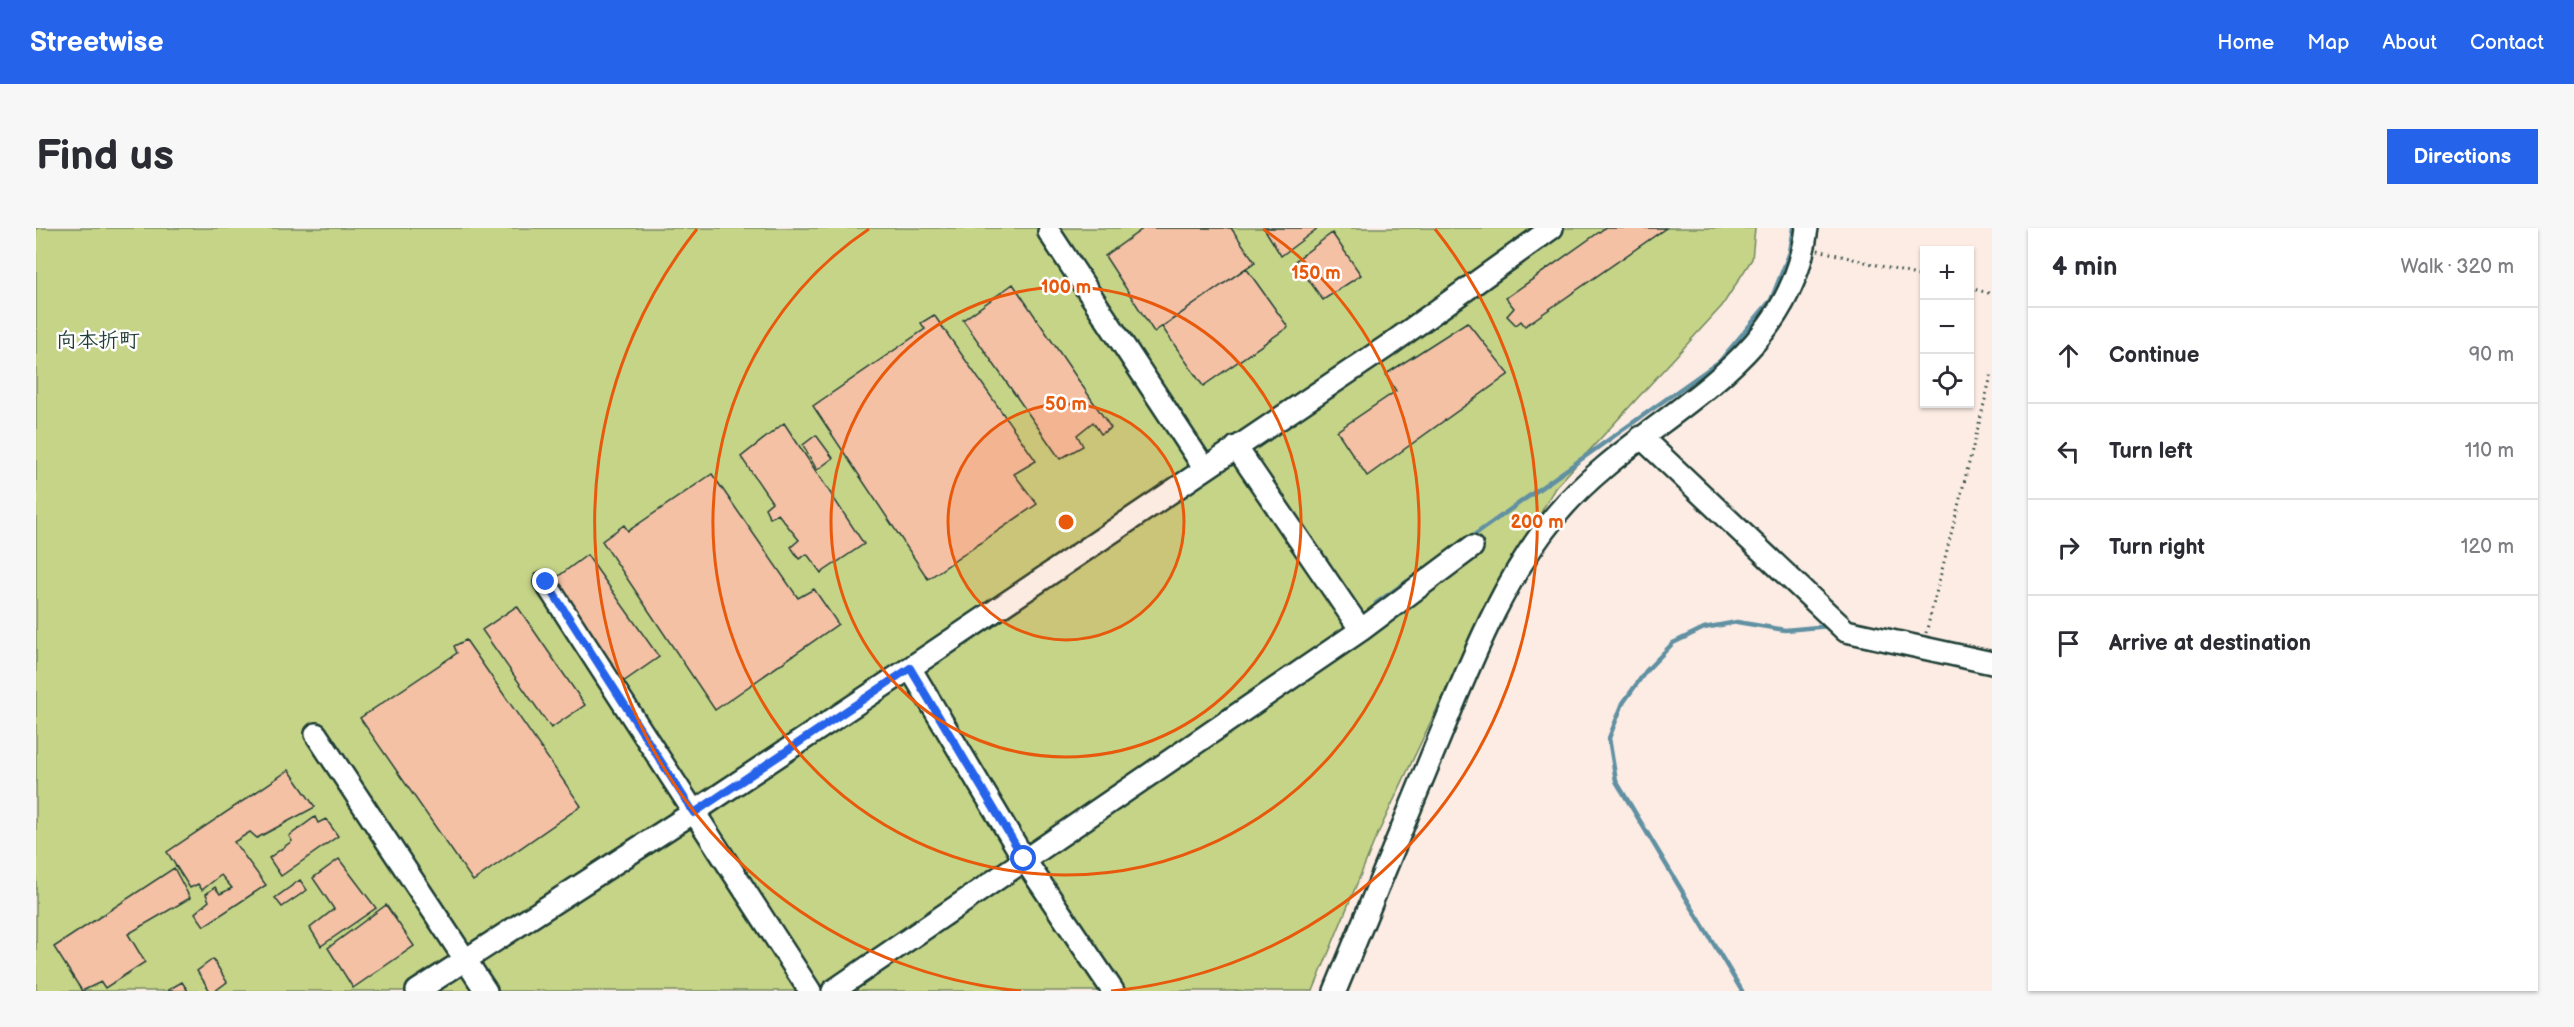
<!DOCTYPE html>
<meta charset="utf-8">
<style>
:root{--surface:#fff;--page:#f7f7f7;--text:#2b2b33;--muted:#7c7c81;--line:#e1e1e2;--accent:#2563eb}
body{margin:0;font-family:"Balsamiq Sans","Klee One",sans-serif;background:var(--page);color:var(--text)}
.controls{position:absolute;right:18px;top:18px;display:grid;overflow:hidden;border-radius:0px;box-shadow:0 2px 4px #0004}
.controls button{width:54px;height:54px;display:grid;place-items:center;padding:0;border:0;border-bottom:2px solid var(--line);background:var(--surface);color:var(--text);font:30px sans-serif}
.stop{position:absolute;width:18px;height:18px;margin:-14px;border:4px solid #2563eb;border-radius:50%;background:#fff}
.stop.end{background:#2563eb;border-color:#fff;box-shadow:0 2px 6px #0008}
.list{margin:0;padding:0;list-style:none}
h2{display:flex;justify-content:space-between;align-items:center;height:78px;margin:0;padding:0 24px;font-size:26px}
h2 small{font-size:20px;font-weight:400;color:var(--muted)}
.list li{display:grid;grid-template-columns:39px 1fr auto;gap:18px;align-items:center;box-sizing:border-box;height:96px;padding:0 24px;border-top:2px solid var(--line)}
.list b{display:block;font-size:22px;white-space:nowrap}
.list em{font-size:20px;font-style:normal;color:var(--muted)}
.icon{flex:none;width:33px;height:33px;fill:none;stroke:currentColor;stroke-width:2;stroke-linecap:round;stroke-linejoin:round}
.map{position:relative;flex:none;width:1956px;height:763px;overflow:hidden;border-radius:0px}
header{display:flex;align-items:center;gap:36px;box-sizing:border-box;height:84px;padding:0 30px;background:var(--accent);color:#fff}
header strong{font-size:28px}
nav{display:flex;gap:33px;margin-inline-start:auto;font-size:21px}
.intro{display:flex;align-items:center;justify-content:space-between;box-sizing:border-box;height:144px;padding:0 36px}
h1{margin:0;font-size:42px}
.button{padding:15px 27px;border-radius:0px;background:var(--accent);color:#fff;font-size:21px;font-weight:700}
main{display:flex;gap:36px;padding:0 36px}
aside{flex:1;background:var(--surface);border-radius:0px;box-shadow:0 2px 4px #0004}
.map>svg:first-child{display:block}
.green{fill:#c6d488;stroke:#72885e;stroke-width:1.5}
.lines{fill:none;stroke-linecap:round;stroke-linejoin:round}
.stream{stroke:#6190a2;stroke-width:4.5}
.building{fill:#f4c1a4;stroke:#1f3d34;stroke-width:1.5}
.minor-casing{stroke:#1f3d34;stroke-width:26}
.path{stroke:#1f3d34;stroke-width:3;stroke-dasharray:1.5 4.5;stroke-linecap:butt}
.minor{stroke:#fff;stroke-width:21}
.route{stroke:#2563eb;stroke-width:8}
.ring{fill:none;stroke:#e8590c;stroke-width:3}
.labels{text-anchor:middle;stroke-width:5;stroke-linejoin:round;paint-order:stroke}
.quarter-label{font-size:21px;font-weight:bold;fill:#1f3d34;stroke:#fff}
.centre{fill:#e8590c;stroke:#fff;stroke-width:3}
.ring-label{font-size:18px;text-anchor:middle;font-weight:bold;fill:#e8590c;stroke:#fff;stroke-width:5;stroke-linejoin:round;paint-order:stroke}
</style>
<header>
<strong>Streetwise</strong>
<nav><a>Home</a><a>Map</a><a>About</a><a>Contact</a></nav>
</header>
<div class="intro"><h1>Find us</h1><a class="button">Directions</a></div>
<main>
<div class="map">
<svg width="1956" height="763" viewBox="0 0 1956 763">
<rect width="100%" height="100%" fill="#fcece4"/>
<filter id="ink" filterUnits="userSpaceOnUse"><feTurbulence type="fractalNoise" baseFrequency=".0167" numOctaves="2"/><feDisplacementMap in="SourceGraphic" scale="12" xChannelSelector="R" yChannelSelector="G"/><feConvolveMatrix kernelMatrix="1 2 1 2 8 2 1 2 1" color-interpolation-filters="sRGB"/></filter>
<g filter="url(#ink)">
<path class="green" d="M0 0H1719L1716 31 1686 78 1519 260 1439 400 1338 614 1277 763H0Z"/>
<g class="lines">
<path class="stream" d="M1431 312 1684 133 1735 72 1754 24 1758 0
M1340 375 1399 334
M1706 763 1580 553 1573 510 1587 475 1610 443 1637 415 1668 400 1701 394 1749 402 1793 398"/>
</g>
<path class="building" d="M1108 0H1195L1219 34 1118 104 1069 28Z
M1228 0H1282L1245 28Z
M1569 0H1630L1489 98 1485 93 1480 97 1471 88 1478 80 1470 70Z
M1296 5 1325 47 1287 72 1259 33Z
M1210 40 1252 99 1167 158 1126 99Z
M977 56 1075 200 1065 206 1057 194 1041 207 1047 218 1024 231 927 92Z
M898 87 1000 233 978 246 1001 276 892 351 777 178 889 101 885 95Z
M1431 94 1473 146 1331 248 1301 203 1360 163 1350 146Z
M748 195 828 316 785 345 771 326 763 331 755 319 763 312 742 286 734 290 729 280 736 274 705 229Z
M780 207 797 230 781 242 767 217Z
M676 246 762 370 778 361 802 396 679 482 566 313 588 297 592 303Z
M551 327 623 429 587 454 520 350Z
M481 378 549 477 515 500 446 402Z
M430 412 545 578 437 653 324 490 421 425 418 418Z
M253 542 279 579 221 610 214 604 198 614 230 657 168 698 159 685 173 673 170 666 179 659 184 666 196 660 185 647 166 662 162 656 154 660 131 624Z
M279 589 282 595 290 591 302 608 245 648 233 630 256 613 253 608Z
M303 631 340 680 285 718 274 700 298 681 277 650Z
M138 640 154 670 92 706 109 734 69 760 65 754 46 763 18 719Z
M264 652 271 662 246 679 239 670Z
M350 677 378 718 317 760 292 720Z
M177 731 191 754 179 763H174L161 743Z
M146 754 152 763H133L132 762Z"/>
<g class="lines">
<defs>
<path id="minor" d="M1013 4 1169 241
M1605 209 1810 403 1956 435
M1200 219 1325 402
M509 354 774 763
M874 440 988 631 1077 763
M280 506 450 763
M381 763 658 584 874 440 1353 117 1516 0
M797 763 1325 402 1436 319
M1299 763C1332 682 1366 601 1399 520 1433 439 1464 355 1520 287 1603 187 1754 145 1771 0"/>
</defs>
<use href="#minor" class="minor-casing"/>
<path class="path" d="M1782 22 1888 49
M1934 60 1956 66
M1890 405 1956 144"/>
<use href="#minor" class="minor"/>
</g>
</g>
<g class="lines" filter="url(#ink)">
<path class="route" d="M510 354 658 585 874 440 988 631"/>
</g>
<circle cx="1030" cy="294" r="118" fill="#e8590c" fill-opacity=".12"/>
<g class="ring">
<circle cx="1030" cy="294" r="118"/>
<circle cx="1030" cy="294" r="235"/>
<path d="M1227 1A353 353 0 1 1 833 1"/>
<path d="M985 763A471 471 0 0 1 661 1M1399 1A471 471 0 0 1 1075 763"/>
</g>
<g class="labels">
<g class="quarter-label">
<text x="62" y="119">向本折町</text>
</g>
</g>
<circle cx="1030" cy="294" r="9" class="centre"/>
<g class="ring-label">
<text x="1280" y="51">150 m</text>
<text x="1030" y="65">100 m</text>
<text x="1030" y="182">50 m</text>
<text x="1501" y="300">200 m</text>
</g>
</svg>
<div class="controls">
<button>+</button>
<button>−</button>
<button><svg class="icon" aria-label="locate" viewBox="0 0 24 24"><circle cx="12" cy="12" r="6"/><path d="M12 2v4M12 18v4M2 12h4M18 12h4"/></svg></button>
</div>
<div class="stop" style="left:988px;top:631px"></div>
<div class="stop end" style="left:510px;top:354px"></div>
</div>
<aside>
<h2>4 min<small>Walk · 320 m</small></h2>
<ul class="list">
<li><svg class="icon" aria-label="ahead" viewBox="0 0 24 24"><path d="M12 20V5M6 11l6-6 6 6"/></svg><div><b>Continue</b></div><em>90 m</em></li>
<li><svg class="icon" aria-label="left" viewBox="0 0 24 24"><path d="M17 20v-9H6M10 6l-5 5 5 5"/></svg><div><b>Turn left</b></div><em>110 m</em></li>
<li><svg class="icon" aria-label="right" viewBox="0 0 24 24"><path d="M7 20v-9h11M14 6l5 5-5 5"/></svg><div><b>Turn right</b></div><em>120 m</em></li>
<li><svg class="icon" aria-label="arrive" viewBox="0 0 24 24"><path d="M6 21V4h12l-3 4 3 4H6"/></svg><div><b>Arrive at destination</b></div></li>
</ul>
</aside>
</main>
